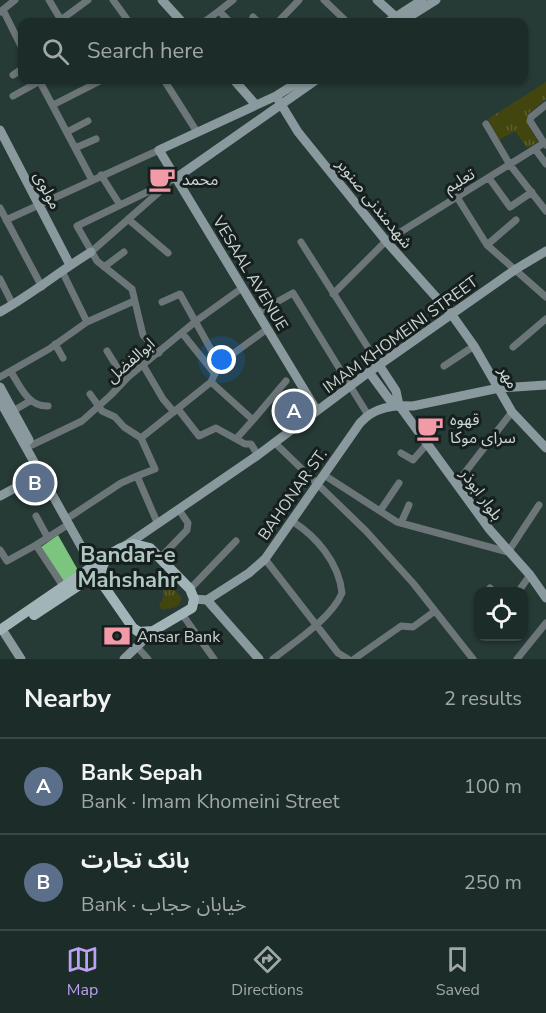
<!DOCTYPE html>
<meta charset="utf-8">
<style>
:root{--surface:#1c2c28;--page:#293834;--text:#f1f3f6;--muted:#a0a7a8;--line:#3a4845;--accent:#bca0f2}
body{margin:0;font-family:"Nunito Sans","Noto Sans Arabic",sans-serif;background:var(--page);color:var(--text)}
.controls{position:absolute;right:18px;bottom:18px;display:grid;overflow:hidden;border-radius:12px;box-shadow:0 2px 4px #0004}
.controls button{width:54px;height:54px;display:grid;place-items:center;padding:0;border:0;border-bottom:2px solid var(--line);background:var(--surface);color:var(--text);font:30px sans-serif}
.you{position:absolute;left:222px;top:360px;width:21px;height:21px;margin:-15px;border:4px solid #fff;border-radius:50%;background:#1a73e8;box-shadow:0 0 0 9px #1a73e833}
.badge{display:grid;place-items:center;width:39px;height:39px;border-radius:50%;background:var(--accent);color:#fff;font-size:20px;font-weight:700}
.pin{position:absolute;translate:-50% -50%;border:3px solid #fff;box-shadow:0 2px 6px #0006}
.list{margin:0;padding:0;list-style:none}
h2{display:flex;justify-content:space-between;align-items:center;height:78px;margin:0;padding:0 24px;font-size:26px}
h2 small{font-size:20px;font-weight:400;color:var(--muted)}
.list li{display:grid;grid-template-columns:39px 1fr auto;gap:18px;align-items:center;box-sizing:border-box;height:96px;padding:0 24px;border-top:2px solid var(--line)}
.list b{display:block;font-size:22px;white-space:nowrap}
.list p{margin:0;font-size:20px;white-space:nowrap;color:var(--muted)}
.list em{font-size:20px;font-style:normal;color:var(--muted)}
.icon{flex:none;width:33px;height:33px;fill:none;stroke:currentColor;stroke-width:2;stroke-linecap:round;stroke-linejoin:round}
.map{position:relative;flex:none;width:546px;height:659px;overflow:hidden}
.search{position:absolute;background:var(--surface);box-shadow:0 2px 4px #0004;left:18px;right:18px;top:18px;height:66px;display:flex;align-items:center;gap:15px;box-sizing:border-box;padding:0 21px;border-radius:12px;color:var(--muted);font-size:22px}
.sheet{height:270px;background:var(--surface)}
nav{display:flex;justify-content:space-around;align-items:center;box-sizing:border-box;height:84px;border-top:2px solid var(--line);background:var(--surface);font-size:16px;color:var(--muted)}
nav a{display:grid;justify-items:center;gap:3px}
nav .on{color:var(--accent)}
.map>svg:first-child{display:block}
.grass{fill:url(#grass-tufts)}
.building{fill:#7cc57f}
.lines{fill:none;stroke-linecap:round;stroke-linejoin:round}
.street{stroke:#6c7678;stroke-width:7}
.secondary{stroke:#8a999d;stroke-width:9}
.primary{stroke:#a1b5b9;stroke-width:10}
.labels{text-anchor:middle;stroke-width:6;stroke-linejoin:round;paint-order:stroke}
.poi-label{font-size:16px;fill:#cad5d2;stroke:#161f1d;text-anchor:start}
.street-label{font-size:16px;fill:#cad5d2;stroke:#161f1d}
.district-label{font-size:22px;font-weight:bold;fill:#afc7c1;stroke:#161f1d}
</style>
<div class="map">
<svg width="546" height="659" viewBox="0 0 546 659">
<defs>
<pattern id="grass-tufts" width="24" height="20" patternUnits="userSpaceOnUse" patternTransform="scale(1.5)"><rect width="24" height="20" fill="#43450f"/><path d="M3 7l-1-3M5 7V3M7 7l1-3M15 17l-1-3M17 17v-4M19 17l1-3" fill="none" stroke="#5d5f31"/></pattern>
</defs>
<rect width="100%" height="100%" fill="#263a36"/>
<path class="grass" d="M546 82V99L528 114 527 123 538 142 527 148 515 131 499 140 488 119Z
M163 585 171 586 182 598C179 610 171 607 162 610L159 605 163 598Z"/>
<path class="building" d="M58 535 79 572 63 583 41 547Z"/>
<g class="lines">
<path class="street" d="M49 0 61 20
M113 0 129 22
M324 0 347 22
M3 10 22 48
M0 12 15 0
M253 17 258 22
M58 22 88 0
M204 22 219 11
M230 22 219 11 233 0
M278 22 299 0
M13 75 22 69
M39 80 92 180
M164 80 197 132
M13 96 40 81
M53 105 102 80
M486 124 510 165 546 211
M67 132 88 121
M544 143 530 121 531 117 546 105
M75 148 96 139
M535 149 546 164
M101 175 120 205
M489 178 510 207 532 192
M457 197 487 245 546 297
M0 208 42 287
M128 219 168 253
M6 220 159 150
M301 242 379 365
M487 245 516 220
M91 252 167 185
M104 267 124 252
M62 271 87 322
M0 279 13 305
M333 294 386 241 544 143 546 145
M162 302 180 294 219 364
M257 313 293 293 368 415
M182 333 215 374
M55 344 63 358
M513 347 546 319
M107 351 125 380
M159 353 143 335 132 289 97 261 77 226 176 178
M219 364 267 329
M143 365 163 399 174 412
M444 366 474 346
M11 372C20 386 28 407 48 406
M0 377 49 349 87 322 134 301
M211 382 253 420 236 439
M90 394 102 411 115 417 124 427 141 438
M178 409 199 436 216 428 245 444H251L258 455
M13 411 30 401
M253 420 286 381
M274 442 366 531 413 583 473 659
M32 445 82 421 111 395 128 377 196 321 242 288
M401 453 413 460 427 444
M324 475 397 522 508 552 539 505
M137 476 155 469 141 438 211 382 219 364
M456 484 512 412
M380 511 399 483
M36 516 48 538
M71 516 121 483 137 476 157 522
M401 523 409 505
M36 545 63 586
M0 550 7 561 36 545 69 524
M160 558 187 530 188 523 179 510
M265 559 338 653 348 659
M490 588 494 592
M190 589 236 541
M518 592 530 575
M182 614 214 659
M138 648 148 659
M273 659C294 642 331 619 342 593 339 563 317 537 292 521
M354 659 401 626 413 627 435 611
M517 659 546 623"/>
<path class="secondary" d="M162 0 182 22
M377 0 396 17
M388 22 422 0
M401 22 436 0
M234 80 256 105
M301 80 276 96 159 150 317 411
M276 96 298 132 386 241 452 315 474 346 512 412 546 448
M0 130 70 265
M176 178 316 80
M0 312C32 294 60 271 91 252
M379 365 396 391 399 405
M369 372 389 399 399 405 490 530 530 575 546 598
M0 387 29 440
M0 401 101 582
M0 496 41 474
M125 546 258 455 369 372 516 269 546 251
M194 599 207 600 259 659
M207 600 249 573 265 559 360 423C374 407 393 405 413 406L499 388 546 385
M5 634 21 659
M124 659 153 631"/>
<path class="primary" d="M134 544 150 548 190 589 194 599 192 608 153 631 139 632 133 628 101 582C98 560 114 548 134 544Z
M34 615 87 580 101 582
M0 630 105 558"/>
</g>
<defs>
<symbol id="cafe-bare" viewBox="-9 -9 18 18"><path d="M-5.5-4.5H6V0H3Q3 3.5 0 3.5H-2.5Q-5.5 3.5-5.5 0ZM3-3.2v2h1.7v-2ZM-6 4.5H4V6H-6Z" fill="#f39aa8" stroke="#161f1d" stroke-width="2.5" paint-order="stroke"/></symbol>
<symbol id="bank-bare" viewBox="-9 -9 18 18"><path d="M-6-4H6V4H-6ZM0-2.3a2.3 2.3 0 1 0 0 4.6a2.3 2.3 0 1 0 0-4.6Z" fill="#f39aa8" stroke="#161f1d" stroke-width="2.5" paint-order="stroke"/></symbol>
</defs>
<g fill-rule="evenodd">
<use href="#cafe-bare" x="143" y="160" width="38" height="38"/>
<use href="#cafe-bare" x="411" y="409" width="38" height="38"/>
<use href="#bank-bare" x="98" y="617" width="38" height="38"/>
</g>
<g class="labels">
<g class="poi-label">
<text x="182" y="185">محمد</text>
<text x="450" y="425">قهوه<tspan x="450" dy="18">سرای موکا</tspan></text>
<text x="137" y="642">Ansar Bank</text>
</g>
<g class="street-label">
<text transform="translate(459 180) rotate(-31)" y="6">تعلیم</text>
<text transform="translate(48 190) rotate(63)" y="6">مولوی</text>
<text transform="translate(375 203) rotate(51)" y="6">شهدمندنی صنوبر</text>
<text transform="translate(251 273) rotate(59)" y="6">VESAAL AVENUE</text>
<text transform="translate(400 334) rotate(-36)" y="6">IMAM KHOMEINI STREET</text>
<text transform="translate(130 360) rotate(-41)" y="6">ابوالفضل</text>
<text transform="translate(509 377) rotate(61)" y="6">مهر</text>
<text transform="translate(292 494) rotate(-55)" y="6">BAHONAR ST.</text>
<text transform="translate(482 494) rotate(54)" y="6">بلوار ابوذر</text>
</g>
<g class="district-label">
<text x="128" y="562">Bandar-e<tspan x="128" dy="25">Mahshahr</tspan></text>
</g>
</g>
</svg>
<div class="controls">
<button><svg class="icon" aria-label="locate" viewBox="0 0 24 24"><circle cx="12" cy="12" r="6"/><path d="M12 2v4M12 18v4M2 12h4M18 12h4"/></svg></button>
</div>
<div class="you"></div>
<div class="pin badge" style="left:294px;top:411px;background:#5c6f8a">A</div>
<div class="pin badge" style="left:35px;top:483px;background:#5c6f8a">B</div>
<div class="search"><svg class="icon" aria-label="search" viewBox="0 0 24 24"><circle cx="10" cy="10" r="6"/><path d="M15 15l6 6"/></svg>Search here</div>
</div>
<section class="sheet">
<h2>Nearby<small>2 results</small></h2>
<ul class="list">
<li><span class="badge" style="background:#5c6f8a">A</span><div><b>Bank Sepah</b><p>Bank · Imam Khomeini Street</p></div><em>100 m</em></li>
<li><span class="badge" style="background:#5c6f8a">B</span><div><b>بانک تجارت</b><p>Bank · خیابان حجاب</p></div><em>250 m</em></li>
</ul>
</section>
<nav>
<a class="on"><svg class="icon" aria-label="map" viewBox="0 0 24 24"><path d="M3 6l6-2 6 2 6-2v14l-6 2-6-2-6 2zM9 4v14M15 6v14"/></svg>Map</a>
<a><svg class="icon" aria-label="directions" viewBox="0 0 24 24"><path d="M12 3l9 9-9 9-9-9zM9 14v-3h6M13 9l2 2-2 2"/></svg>Directions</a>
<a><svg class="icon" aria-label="saved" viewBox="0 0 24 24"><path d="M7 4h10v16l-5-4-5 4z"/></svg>Saved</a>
</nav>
